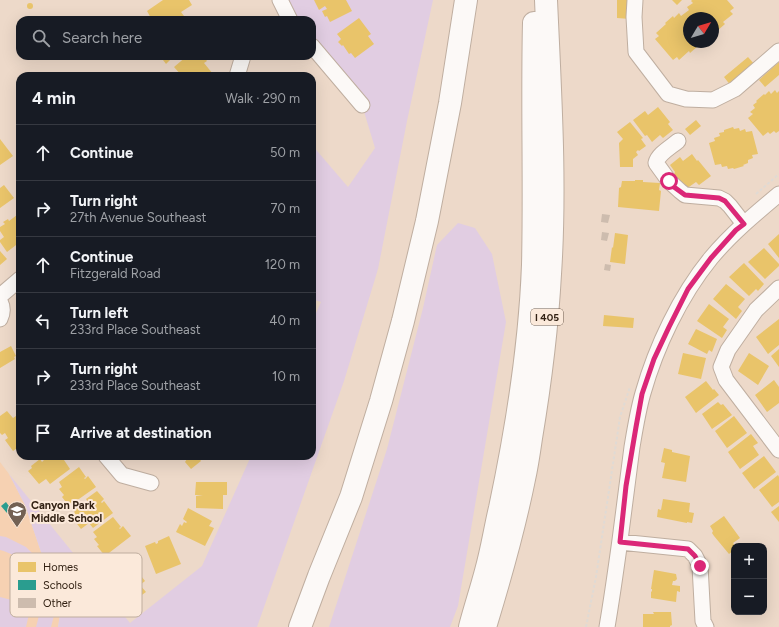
<!DOCTYPE html>
<meta charset="utf-8">
<style>
:root{--surface:#171b24;--page:#242831;--text:#f1f3f6;--muted:#9ea1a6;--line:#363941}
body{margin:0;font-family:Figtree,sans-serif;background:var(--page);color:var(--text)}
.controls{position:absolute;right:12px;bottom:12px;display:grid;overflow:hidden;border-radius:8px;box-shadow:0 4px 16px #0002}
.controls button{width:36px;height:36px;display:grid;place-items:center;padding:0;border:0;border-bottom:1px solid var(--line);background:var(--surface);color:var(--text);font:20px sans-serif}
.compass{position:absolute;left:683px;top:12px;width:36px;height:36px;border-radius:50%;background:var(--surface);box-shadow:0 4px 16px #0002;rotate:52deg}
.stop{position:absolute;width:12px;height:12px;margin:-9px;border:3px solid #db2777;border-radius:50%;background:#fff}
.stop.end{background:#db2777;border-color:#fff;box-shadow:0 1px 4px #0008}
.list{margin:0;padding:0;list-style:none}
h2{display:flex;justify-content:space-between;align-items:center;height:52px;margin:0;padding:0 16px;font-size:17px}
h2 small{font-size:13px;font-weight:400;color:var(--muted)}
.list li{display:grid;grid-template-columns:26px 1fr auto;gap:12px;align-items:center;box-sizing:border-box;height:56px;padding:0 16px;border-top:1px solid var(--line)}
.list b{display:block;font-size:15px;white-space:nowrap}
.list p{margin:0;font-size:13px;white-space:nowrap;color:var(--muted)}
.list em{font-size:13px;font-style:normal;color:var(--muted)}
.icon{flex:none;width:22px;height:22px;fill:none;stroke:currentColor;stroke-width:2;stroke-linecap:round;stroke-linejoin:round}
.map{position:relative;flex:none;width:779px;height:627px;overflow:hidden}
.search{position:absolute;background:var(--surface);box-shadow:0 4px 16px #0002;left:16px;top:16px;width:300px;height:44px;display:flex;align-items:center;gap:10px;box-sizing:border-box;padding:0 14px;border-radius:12px;color:var(--muted);font-size:15px}
.panel{position:absolute;background:var(--surface);box-shadow:0 4px 16px #0002;left:16px;top:72px;width:300px;height:388px;border-radius:12px}
.map>svg:first-child{display:block}
.built{fill:#f6d1b2}
.green{fill:#e1cde2}
.homes{fill:#e9c46a}
.schools{fill:#2a9d8f}
.building{fill:#cdbcae}
.lines{fill:none;stroke-linecap:round;stroke-linejoin:round}
.minor-casing{stroke:#bfaea0;stroke-width:17}
.highway-casing{stroke:#bfaea0;stroke-width:24}
.path{stroke:#e0dad4;stroke-width:2;stroke-dasharray:3 2;stroke-linecap:butt}
.minor{stroke:#fcf9f7;stroke-width:15}
.highway{stroke:#fcf9f7;stroke-width:22}
.route{stroke:#db2777;stroke-width:5}
.labels{text-anchor:middle;stroke-width:4;stroke-linejoin:round;paint-order:stroke}
.shield{fill:#fbe9da;stroke:#6e5d4f;stroke-width:1}
.shield-label{font-size:10px;font-weight:bold;fill:#322113}
.poi-label{font-size:11px;font-weight:bold;fill:#322113;stroke:#fbe9da;text-anchor:start}
.key{fill:#fbe9da;stroke:#bfad9e;stroke-width:1}
.key-label{font-size:11px;fill:#322113}
</style>
<div class="map">
<svg width="779" height="627" viewBox="0 0 779 627">
<rect width="100%" height="100%" fill="#edd9c9"/>
<path class="built" d="M0 462 9 474 25 505 41 552 62 602 58 627H0Z"/>
<path class="green" d="M280 0H433L407 121 378 269 344 381 257 627H58L62 602 41 552 25 505 9 474 130 623 202 566 251 456H312V322L321 302 312 299V145L348 187 375 148 362 105 312 46V20H290Z
M458 223 475 228 492 254 506 322 458 606 450 627H329L387 449 423 308 437 245Z
M0 536 6 537 26 547 43 564 53 585 56 608 51 627H36C39 616 42 605 40 593 37 573 20 555 0 550Z
M0 597 31 605 26 627H0Z"/>
<path class="homes" d="M163 0H189L192 5 181 12 187 20H152L147 11Z
M314 0H346L352 11 330 22 327 16 325 17 322 11 327 9 325 6 319 10Z
M617 0H630V19L617 18Z
M672 0H682L677 5Z
M692 0H727L734 8 730 11 733 14 723 22 725 24 717 31 715 29 713 31V18H689V42H700L697 44 698 46 690 53 689 51 679 60 677 57 673 60 655 39 659 36 656 33 666 24 665 23 673 16 674 18 679 13 681 16 689 10 687 7 693 3 691 1Z
M27 6a3 3 0 1 1 6 0a3 3 0 1 1-6 0Z
M359 18 371 34 368 36 374 44 355 58 351 53 349 54 343 45 342 46 338 42 341 39 337 34Z
M167 56 170 60 166 64 163 60Z
M187 56H203L207 61 204 63 213 74 211 76H182L174 67Z
M748 57 755 65 731 86 724 77Z
M779 62V75L765 87 759 80Z
M775 90 777 93 779 91V131L776 133 774 131 770 134 768 132 763 136 748 118 753 114 750 112 755 108 753 105 757 102 756 101 764 94 765 95 769 91 771 94Z
M658 107 670 122 668 124 673 130 663 138 660 135 652 142 647 135 645 136 633 120 645 111 648 115Z
M696 120 701 126 690 135 685 129Z
M630 122 643 138 641 139 646 146 639 151 638 150 636 152 638 155 633 159V167H620L619 143 623 139 617 132Z
M733 127 734 129 739 128 740 131 745 129 746 132 752 131 758 154 752 155 753 158 748 160V163L743 165 744 166 734 169 733 168 728 169 727 166 722 167 721 164 715 165 709 143 715 141 714 138 720 136 719 133 724 132V130Z
M0 139 13 156 0 165Z
M692 154 697 161 698 160 711 176 699 185 696 182 686 189 674 174 675 172 670 165 680 157 683 161Z
M635 180H643V182L660 183 659 190 661 191 659 211 618 207 619 188 621 187 622 181H635Z
M4 185 14 198 0 208V188Z
M17 215 18 217 20 215V242L7 252 0 242V240L4 237 0 231V227L5 224 3 222 8 219 9 221Z
M615 233 628 235 625 264 610 262 612 247 613 248Z
M779 234V258L768 244Z
M764 248 779 264V266L765 279 748 262Z
M0 251 7 259 0 265Z
M744 263 764 284 758 291 756 289 749 296 729 277Z
M726 284 745 299 738 307 742 311 736 319 713 299Z
M709 304 729 319 723 327 727 330 722 338 697 321Z
M604 315 634 318 633 328 603 326Z
M779 319V345L768 354 756 337Z
M696 329 717 339 712 352 709 350 707 354 688 344Z
M11 346 16 356 14 357 15 359 0 368V352Z
M779 349V367L771 356Z
M683 353 706 358 701 379 678 374Z
M749 353 769 366 758 385 738 371Z
M774 380 779 387V403L767 412 755 395Z
M706 381 713 390 714 389 719 395 696 413 685 397Z
M718 402 721 405 723 404 732 415 712 429 702 414Z
M7 411 13 418 19 414 20 416V441H19L20 446 13 451 5 440 8 438 5 433 2 435 0 433V416Z
M734 416 747 433 727 448 715 431Z
M751 434 758 443 753 446 759 455 740 469 728 452Z
M664 448 672 450V452L690 456 686 482 662 478 665 463 661 462Z
M44 456H60L58 457 59 459 62 457 70 469 50 484 46 479 39 484 28 471 32 468 31 466 40 459 42 462 46 458Z
M180 456H201L199 458 201 461 191 469 185 462 187 459 186 458 183 460Z
M764 456 776 472 754 489 742 473Z
M79 467 86 477 84 478 85 479 88 476 96 487 69 506 62 497 64 495 59 489 62 487 59 482Z
M778 475 779 477V502L772 507 759 490Z
M196 482H227V495H223V509L196 508V496L203 495H195Z
M97 491 104 499 101 502 102 503 104 501 113 513 93 528 89 523 81 529 71 516 75 512 73 510 83 503 85 505 88 502 86 499Z
M663 499 690 503 689 512 694 513 692 523 687 522V523L657 517 658 509 661 510Z
M779 506V522L771 512Z
M188 508 212 521 209 526 214 528 205 546 176 532 180 524 182 526 184 522 186 523 187 522 183 519Z
M724 516 740 538 733 543 735 546H734V550L729 554 714 536 712 533 713 531 710 526Z
M113 517 121 527 119 528 120 529 123 526 131 536 105 556 97 546 99 545 94 539 97 537 93 532Z
M169 536 181 564 156 574 145 546 155 542 156 544 158 543V541Z
M129 560 145 581 140 585 146 592 132 602 129 598 127 600 120 591 123 589 119 585 116 587 108 576 116 570 119 573 120 571 118 569Z
M731 563H734V589H731V583H732Z
M654 570 676 574 677 579 675 581H673L672 585 680 586V592L677 591 676 602 651 598V591L652 592V589H651Z
M653 612H671L672 625 670 626V627H643V614H654Z"/>
<path class="schools" d="M6 502 11 509 7 513 1 506Z"/>
<path class="building" d="M602 214 610 215 608 223 601 222Z
M602 232 609 233 607 241 601 240Z
M605 264 611 265 610 271 604 270Z"/>
<g class="lines">
<defs>
<path id="minor" d="M280 0 290 20
M635 0 634 17 636 52 668 94 686 99 713 100 735 89 779 51
M312 46 362 105
M237 76 243 56
M678 141C671 147 658 154 656 163L669 181 680 191 685 195 719 198 725 201 730 206 744 224
M779 288 756 310 728 350 721 367 726 380 779 450
M0 296 20 279
M0 301C3 307 3 313 0 319
M106 456 122 475 151 483
M620 542 688 549 695 556 700 566 703 621 706 627
M607 627C612 598 616 569 620 540 624 509 628 478 632 447 635 429 638 410 643 393 656 347 680 296 711 258 731 234 755 214 779 194"/>
<path id="highway" d="M300 627 319 576 351 497 381 401 403 321 427 221 450 103 466 0
M470 627C475 608 481 590 486 571 492 550 495 529 500 508 517 428 530 347 533 265 535 184 532 103 534 23
M485 627C500 578 514 529 524 479 527 466 529 452 531 438 540 384 547 329 550 274 556 183 550 91 546 0"/>
</defs>
<use href="#minor" class="minor-casing"/>
<use href="#highway" class="highway-casing"/>
<path class="path" d="M756 194 779 174
M586 627 596 577 620 417 630 387"/>
<use href="#minor" class="minor"/>
<use href="#highway" class="highway"/>
</g>
<g class="lines">
<path class="route" d="M669 181 674 187 685 195 719 198 725 201 744 224 736 230 711 258 688 289 669 327 654 359 642 394 636 427 626 486 620 542 688 549 695 556 700 566"/>
</g>
<defs>
<symbol id="school-pin" viewBox="-11 -11 22 30"><path d="M0 17L-7.5 6A9.5 9.5 0 1 1 7.5 6Z" fill="#736153" stroke="#fbe9da"/><path d="M0-5L7-2L0 1L-7-2ZM-4 1L0 2.5L4 1V4Q0 6-4 4Z" fill="#fff"/></symbol>
</defs>
<g fill-rule="evenodd">
<use href="#school-pin" x="6" y="500" width="22" height="30"/>
</g>
<g class="labels">
<rect class="shield" x="531" y="309" width="32" height="16" rx="3"/>
<g class="shield-label">
<text x="547" y="321">I 405</text>
</g>
<g class="poi-label">
<text x="31" y="509">Canyon Park<tspan x="31" dy="13">Middle School</tspan></text>
</g>
</g>
<rect x="10" y="553" width="132" height="64" rx="6" class="key"/>
<rect x="18" y="562" width="18" height="10" fill="#e9c46a"/>
<rect x="18" y="580" width="18" height="10" fill="#2a9d8f"/>
<rect x="18" y="598" width="18" height="10" fill="#cdbcae"/>
<g class="key-label">
<text x="43" y="571">Homes</text>
<text x="43" y="589">Schools</text>
<text x="43" y="607">Other</text>
</g>
</svg>
<div class="controls">
<button>+</button>
<button>−</button>
</div>
<svg class="compass" viewBox="-18 -18 36 36"><path d="M0-13l5 13h-10z" fill="#e53935"/><path d="M0 13l5-13h-10z" fill="#9ea1a6"/></svg>
<div class="stop" style="left:669px;top:181px"></div>
<div class="stop end" style="left:700px;top:566px"></div>
<div class="search"><svg class="icon" aria-label="search" viewBox="0 0 24 24"><circle cx="10" cy="10" r="6"/><path d="M15 15l6 6"/></svg>Search here</div>
<section class="panel">
<h2>4 min<small>Walk · 290 m</small></h2>
<ul class="list">
<li><svg class="icon" aria-label="ahead" viewBox="0 0 24 24"><path d="M12 20V5M6 11l6-6 6 6"/></svg><div><b>Continue</b></div><em>50 m</em></li>
<li><svg class="icon" aria-label="right" viewBox="0 0 24 24"><path d="M7 20v-9h11M14 6l5 5-5 5"/></svg><div><b>Turn right</b><p>27th Avenue Southeast</p></div><em>70 m</em></li>
<li><svg class="icon" aria-label="ahead" viewBox="0 0 24 24"><path d="M12 20V5M6 11l6-6 6 6"/></svg><div><b>Continue</b><p>Fitzgerald Road</p></div><em>120 m</em></li>
<li><svg class="icon" aria-label="left" viewBox="0 0 24 24"><path d="M17 20v-9H6M10 6l-5 5 5 5"/></svg><div><b>Turn left</b><p>233rd Place Southeast</p></div><em>40 m</em></li>
<li><svg class="icon" aria-label="right" viewBox="0 0 24 24"><path d="M7 20v-9h11M14 6l5 5-5 5"/></svg><div><b>Turn right</b><p>233rd Place Southeast</p></div><em>10 m</em></li>
<li><svg class="icon" aria-label="arrive" viewBox="0 0 24 24"><path d="M6 21V4h12l-3 4 3 4H6"/></svg><div><b>Arrive at destination</b></div></li>
</ul>
</section>
</div>
